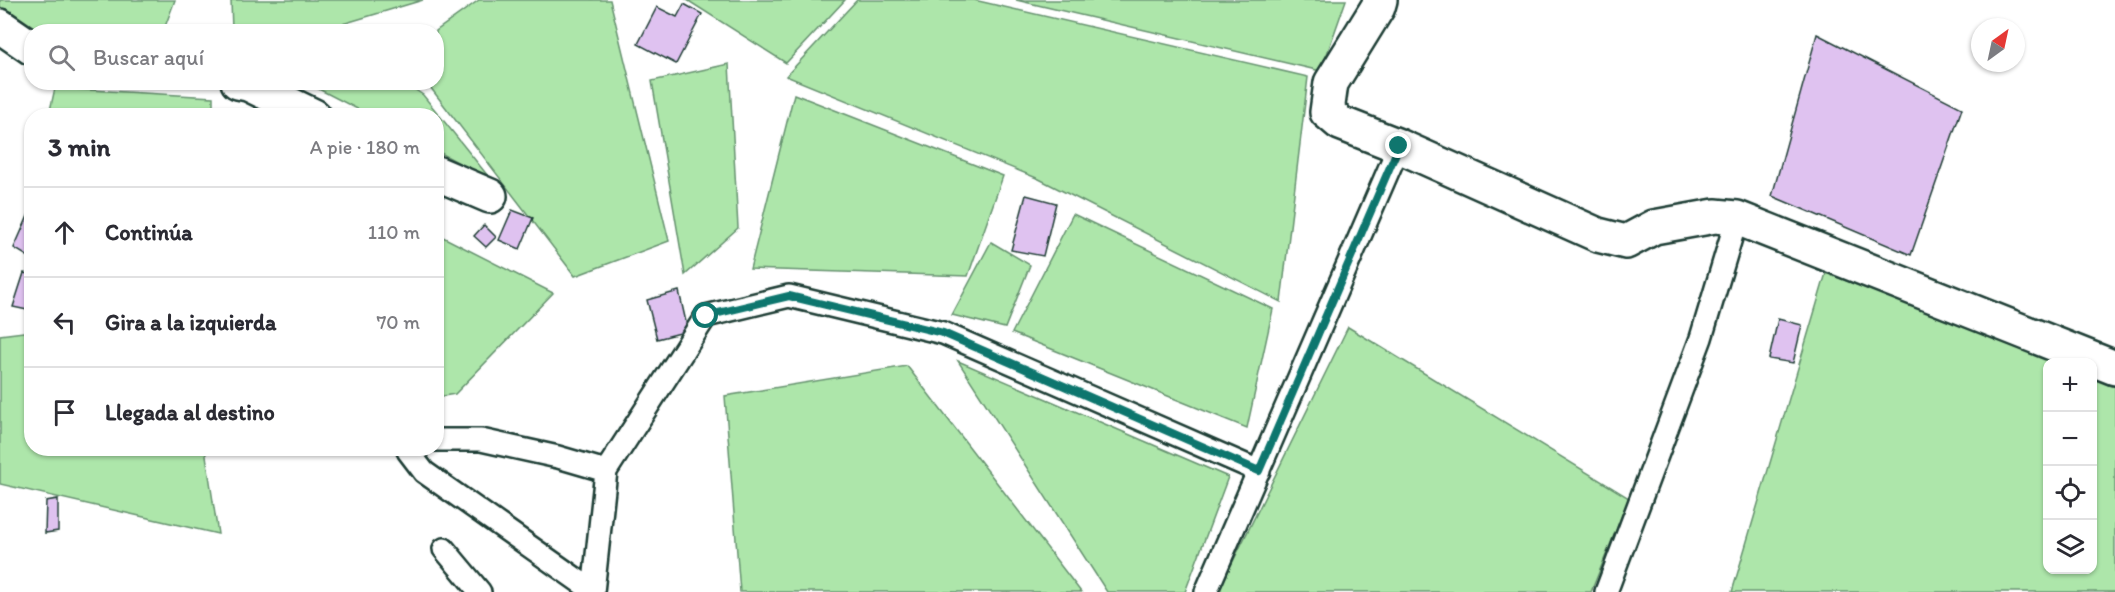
<!DOCTYPE html>
<html lang="es">
<meta charset="utf-8">
<style>
:root{--surface:#fff;--page:#f2f2f3;--text:#2b2b33;--muted:#7c7c81;--line:#e1e1e2}
body{margin:0;font-family:Itim,sans-serif;background:var(--page);color:var(--text)}
.controls{position:absolute;right:18px;bottom:18px;display:grid;overflow:hidden;border-radius:12px;box-shadow:0 2px 4px #0004}
.controls button{width:54px;height:54px;display:grid;place-items:center;padding:0;border:0;border-bottom:2px solid var(--line);background:var(--surface);color:var(--text);font:30px sans-serif}
.compass{position:absolute;left:1971px;top:18px;width:54px;height:54px;border-radius:50%;background:var(--surface);box-shadow:0 2px 4px #0004;rotate:33deg}
.stop{position:absolute;width:18px;height:18px;margin:-14px;border:4px solid #0f766e;border-radius:50%;background:#fff}
.stop.end{background:#0f766e;border-color:#fff;box-shadow:0 2px 6px #0008}
.list{margin:0;padding:0;list-style:none}
h2{display:flex;justify-content:space-between;align-items:center;height:78px;margin:0;padding:0 24px;font-size:26px}
h2 small{font-size:20px;font-weight:400;color:var(--muted)}
.list li{display:grid;grid-template-columns:39px 1fr auto;gap:18px;align-items:center;box-sizing:border-box;height:90px;padding:0 24px;border-top:2px solid var(--line)}
.list b{display:block;font-size:22px;white-space:nowrap}
.list em{font-size:20px;font-style:normal;color:var(--muted)}
.icon{flex:none;width:33px;height:33px;fill:none;stroke:currentColor;stroke-width:2;stroke-linecap:round;stroke-linejoin:round}
.map{position:relative;flex:none;width:2115px;height:592px;overflow:hidden}
.search{position:absolute;background:var(--surface);box-shadow:0 2px 4px #0004;left:24px;top:24px;width:420px;height:66px;display:flex;align-items:center;gap:15px;box-sizing:border-box;padding:0 21px;border-radius:24px;color:var(--muted);font-size:22px}
.panel{position:absolute;background:var(--surface);box-shadow:0 2px 4px #0004;left:24px;top:108px;width:420px;height:348px;border-radius:24px}
.map>svg:first-child{display:block}
.green{fill:#ade6aa;stroke:#66926f;stroke-width:1.5}
.building{fill:#dfc2f0;stroke:#1f3d34;stroke-width:1.5}
.lines{fill:none;stroke-linecap:round;stroke-linejoin:round}
.lane-casing{stroke:#1f3d34;stroke-width:26}
.street-casing{stroke:#1f3d34;stroke-width:38}
.lane{stroke:#fff;stroke-width:21}
.street{stroke:#fff;stroke-width:33}
.route{stroke:#0f766e;stroke-width:8}
</style>
<div class="map">
<svg width="2115" height="592" viewBox="0 0 2115 592">
<rect width="100%" height="100%" fill="#fff"/>
<filter id="ink" filterUnits="userSpaceOnUse"><feTurbulence type="fractalNoise" baseFrequency=".0167" numOctaves="2"/><feDisplacementMap in="SourceGraphic" scale="12" xChannelSelector="R" yChannelSelector="G"/><feConvolveMatrix kernelMatrix="1 2 1 2 8 2 1 2 1" color-interpolation-filters="sRGB"/></filter>
<g filter="url(#ink)">
<path class="green" d="M0 0H175L163 32 35 31 0 8Z
M231 0H423L319 31H232Z
M479 0H610L669 241 575 276 427 83 436 82V31Z
M687 0H845L786 63Z
M857 0H974L1308 77 1281 302 1039 179 786 76Z
M1016 0H1346L1321 71Z
M729 64 738 228 685 275 652 81Z
M307 83H405L423 95 492 181 437 151 436 116 369 115Z
M55 88 213 97V115H49Z
M794 94 1003 176 968 276 750 269Z
M1073 214 1273 309 1247 428 1012 333Z
M437 234 553 293 455 394 437 397Z
M991 242 1030 265 1005 328 952 315Z
M1826 273 2059 362H2048V570H2092L2093 375 2115 384V592H1732Z
M1348 327 1629 498 1591 592H1218Z
M31 331 32 448 205 449 218 534 0 484V335Z
M958 361 1228 477 1185 592H1107Z
M907 366 1081 592H740L725 396Z"/>
<path class="building" d="M684 4 702 14 676 64 638 44 657 7 677 17Z
M1817 34 1962 108 1911 255 1772 196Z
M1026 195 1056 203 1043 256 1011 250Z
M32 207V259L14 248Z
M512 210 533 218 520 249 499 240Z
M484 225 496 237 486 247 474 236Z
M24 273 32 275V311L13 307Z
M679 291 688 331 657 339 647 300Z
M1778 319 1802 325 1793 363 1769 359Z
M58 499V531L45 533 46 501Z"/>
<g class="lines">
<defs>
<path id="lane" d="M436 440H481L558 457 606 471
M410 448 408 451 424 472 593 591
M444 549 480 592
M593 592 606 471 706 316 789 296 943 333 1259 471
M1206 592 1399 146
M1606 592 1701 338 1737 218"/>
<path id="street" d="M1380 0 1378 7 1331 83 1327 112 1340 123 1399 146 1598 235 1626 242 1654 227 1715 216 1737 218 2115 368
M0 26 32 48
M238 82 248 84 314 116
M436 173 490 196"/>
</defs>
<use href="#lane" class="lane-casing"/>
<use href="#street" class="street-casing"/>
<use href="#lane" class="lane"/>
<use href="#street" class="street"/>
</g>
</g>
<g class="lines" filter="url(#ink)">
<path class="route" d="M706 316 789 296 943 333 1259 471 1399 146"/>
</g>
</svg>
<div class="controls">
<button>+</button>
<button>−</button>
<button><svg class="icon" aria-label="locate" viewBox="0 0 24 24"><circle cx="12" cy="12" r="6"/><path d="M12 2v4M12 18v4M2 12h4M18 12h4"/></svg></button>
<button><svg class="icon" aria-label="layers" viewBox="0 0 24 24"><path d="M12 4l9 5-9 5-9-5zM3 14l9 5 9-5"/></svg></button>
</div>
<svg class="compass" viewBox="-18 -18 36 36"><path d="M0-13l5 13h-10z" fill="#e53935"/><path d="M0 13l5-13h-10z" fill="#7c7c81"/></svg>
<div class="stop" style="left:706px;top:316px"></div>
<div class="stop end" style="left:1399px;top:146px"></div>
<div class="search"><svg class="icon" aria-label="search" viewBox="0 0 24 24"><circle cx="10" cy="10" r="6"/><path d="M15 15l6 6"/></svg>Buscar aquí</div>
<section class="panel">
<h2>3 min<small>A pie · 180 m</small></h2>
<ul class="list">
<li><svg class="icon" aria-label="ahead" viewBox="0 0 24 24"><path d="M12 20V5M6 11l6-6 6 6"/></svg><div><b>Continúa</b></div><em>110 m</em></li>
<li><svg class="icon" aria-label="left" viewBox="0 0 24 24"><path d="M17 20v-9H6M10 6l-5 5 5 5"/></svg><div><b>Gira a la izquierda</b></div><em>70 m</em></li>
<li><svg class="icon" aria-label="arrive" viewBox="0 0 24 24"><path d="M6 21V4h12l-3 4 3 4H6"/></svg><div><b>Llegada al destino</b></div></li>
</ul>
</section>
</div>
